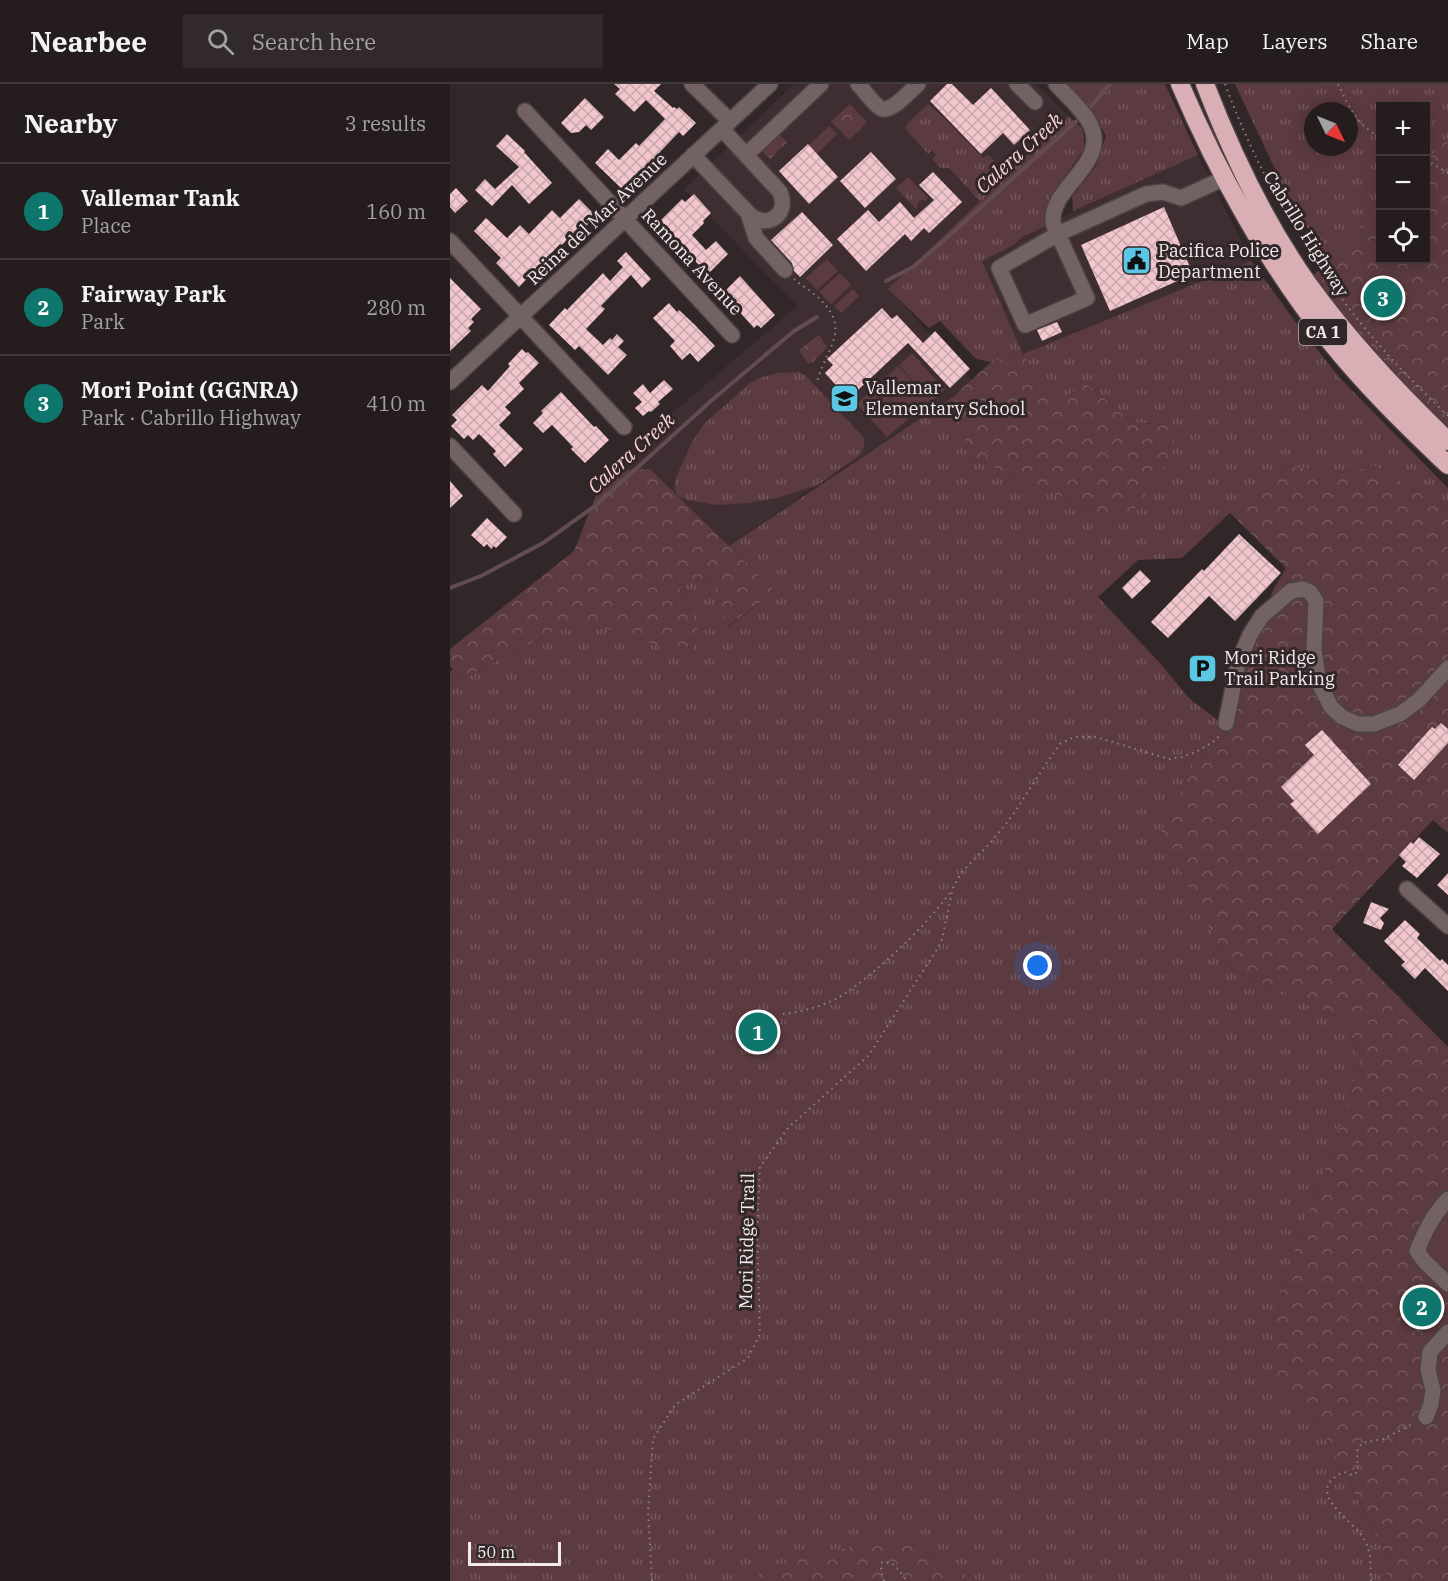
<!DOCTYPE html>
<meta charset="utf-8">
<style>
:root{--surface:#251c1e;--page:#31292b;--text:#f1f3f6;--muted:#a3a1a4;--line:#423a3c;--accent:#0f766e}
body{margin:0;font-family:"IBM Plex Serif",serif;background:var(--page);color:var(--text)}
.controls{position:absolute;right:18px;top:18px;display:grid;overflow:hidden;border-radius:0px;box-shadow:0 3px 15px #0003}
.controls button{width:54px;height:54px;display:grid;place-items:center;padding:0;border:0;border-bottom:2px solid var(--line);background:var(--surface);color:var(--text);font:30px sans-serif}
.compass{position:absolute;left:854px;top:18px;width:54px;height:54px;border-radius:50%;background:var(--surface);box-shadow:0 3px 15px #0003;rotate:133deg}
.scale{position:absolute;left:18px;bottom:15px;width:93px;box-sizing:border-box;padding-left:6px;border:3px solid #f2ebec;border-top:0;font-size:16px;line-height:21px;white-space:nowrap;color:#f2ebec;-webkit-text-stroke:4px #312628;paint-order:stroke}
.you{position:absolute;left:588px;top:882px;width:21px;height:21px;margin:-15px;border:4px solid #fff;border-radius:50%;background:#1a73e8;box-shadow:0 0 0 9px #1a73e833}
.badge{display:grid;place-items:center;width:39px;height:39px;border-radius:50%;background:var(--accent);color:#fff;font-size:20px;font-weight:700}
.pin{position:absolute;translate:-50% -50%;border:3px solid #fff;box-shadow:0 2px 6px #0006}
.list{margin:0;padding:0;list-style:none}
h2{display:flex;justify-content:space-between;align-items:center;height:78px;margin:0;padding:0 24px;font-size:26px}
h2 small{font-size:20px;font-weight:400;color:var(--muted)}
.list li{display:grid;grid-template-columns:39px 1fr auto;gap:18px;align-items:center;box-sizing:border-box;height:96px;padding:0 24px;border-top:2px solid var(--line)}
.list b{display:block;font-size:22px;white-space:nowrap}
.list p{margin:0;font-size:20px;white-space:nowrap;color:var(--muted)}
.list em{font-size:20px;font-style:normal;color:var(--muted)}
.icon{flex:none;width:33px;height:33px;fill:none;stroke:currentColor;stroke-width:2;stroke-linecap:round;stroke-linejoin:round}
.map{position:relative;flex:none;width:998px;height:1497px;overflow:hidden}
header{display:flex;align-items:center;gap:36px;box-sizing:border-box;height:84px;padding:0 30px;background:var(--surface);border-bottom:2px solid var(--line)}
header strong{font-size:28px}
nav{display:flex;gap:33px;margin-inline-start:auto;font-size:21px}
.search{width:420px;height:54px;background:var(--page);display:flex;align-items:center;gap:15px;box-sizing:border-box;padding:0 21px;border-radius:0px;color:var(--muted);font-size:22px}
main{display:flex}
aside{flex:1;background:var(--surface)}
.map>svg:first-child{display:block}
.built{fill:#3f2e31}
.grass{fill:url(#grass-tufts);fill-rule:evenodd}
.forest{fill:url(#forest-crowns)}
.garden{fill:#5c3b40}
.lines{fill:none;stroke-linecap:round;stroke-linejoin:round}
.stream{stroke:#624c51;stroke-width:4}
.building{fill:url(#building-cross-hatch)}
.minor-casing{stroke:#4c4243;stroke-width:18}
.highway-casing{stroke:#4c4243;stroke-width:21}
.path{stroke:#8c8384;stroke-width:2;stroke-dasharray:1.5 4.5;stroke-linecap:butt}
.minor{stroke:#736264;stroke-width:15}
.highway{stroke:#d9afb5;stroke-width:18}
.labels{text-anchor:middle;stroke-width:6;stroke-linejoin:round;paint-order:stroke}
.shield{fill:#312628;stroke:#b8b0b1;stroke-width:1.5}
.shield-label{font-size:16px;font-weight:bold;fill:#f2ebec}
.street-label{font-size:18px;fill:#f2ebec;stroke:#312628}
.poi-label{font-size:18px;fill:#f2ebec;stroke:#312628;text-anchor:start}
.water-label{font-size:20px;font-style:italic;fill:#fbd1d7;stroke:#312628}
</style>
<header>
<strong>Nearbee</strong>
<div class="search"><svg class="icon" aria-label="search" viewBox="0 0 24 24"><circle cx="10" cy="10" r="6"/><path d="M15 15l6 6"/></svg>Search here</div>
<nav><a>Map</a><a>Layers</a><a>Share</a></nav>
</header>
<main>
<aside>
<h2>Nearby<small>3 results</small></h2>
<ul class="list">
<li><span class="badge">1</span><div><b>Vallemar Tank</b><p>Place</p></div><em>160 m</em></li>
<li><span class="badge">2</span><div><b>Fairway Park</b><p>Park</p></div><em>280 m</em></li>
<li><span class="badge">3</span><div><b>Mori Point (GGNRA)</b><p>Park · Cabrillo Highway</p></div><em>410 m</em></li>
</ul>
</aside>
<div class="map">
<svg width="998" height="1497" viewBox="0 0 998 1497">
<defs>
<pattern id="grass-tufts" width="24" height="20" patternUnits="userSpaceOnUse" patternTransform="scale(1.5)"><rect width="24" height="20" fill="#5c3b40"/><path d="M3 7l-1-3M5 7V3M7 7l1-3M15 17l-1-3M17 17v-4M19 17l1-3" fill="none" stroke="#74585c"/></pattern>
<pattern id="forest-crowns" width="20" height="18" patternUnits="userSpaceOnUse" patternTransform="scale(1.5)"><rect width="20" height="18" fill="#5c3b40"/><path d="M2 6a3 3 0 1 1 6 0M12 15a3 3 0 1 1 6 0" fill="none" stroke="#74585c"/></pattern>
<pattern id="building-cross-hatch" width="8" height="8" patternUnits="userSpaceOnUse" patternTransform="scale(1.5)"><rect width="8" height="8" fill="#f1c7cd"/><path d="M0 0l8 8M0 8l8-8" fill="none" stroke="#c7a7ac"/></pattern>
</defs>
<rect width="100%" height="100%" fill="#312628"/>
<path class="built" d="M344 0H586L618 32 439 205 522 296 504 312 361 406 279 462 200 385 156 386 347 222 234 105Z
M748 71 801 177 573 270 532 177 564 161 572 153 596 142 623 127Z"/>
<path class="grass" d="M615 0H715L748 71 623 127 622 113 646 82 656 52 646 34Z
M785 0H998V315L917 234 841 119ZM930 22H976V176H930ZM863 27H899V63H863Z
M478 20 493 33 533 74 538 71 558 89 618 32 632 44 635 64 600 113 596 127V142L572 153 564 161 532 177 573 270 801 177 844 236 889 293 998 404V426L925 382 885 390 832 380 732 474 688 476 648 513 708 577 740 615 769 637 776 650 742 684 762 849 782 886 896 936 910 976 881 1071 846 1160 823 1241V1295L865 1332 941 1481 933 1497H528L458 1458 315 1484 300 1497H0V588L3 585 12 595 112 543 172 545 201 560 249 548 228 501 262 495 278 543 325 507 279 462 504 312 519 373 653 431 727 342 681 338 637 300 602 320 573 270 541 278 526 275 490 237 479 244 438 205 530 117 499 84H491L482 75 486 71 482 66 478 70 455 44 456 41Z
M457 94H459L478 114 475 117 473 116 469 117 466 125 446 104Z
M349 288 356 292 414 354V362L411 370 368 401 327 414 298 419 267 421 236 416 228 412 225 406V396L242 358 255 339 300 299 313 293 328 289Z"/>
<path class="forest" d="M400 20 417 38 400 56 381 38Z
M328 49 337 58 320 75 310 65Z
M998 54V357L857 198 930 122V176H976V77Z
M369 251 377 263 362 279H358L349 266Z
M573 270 602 319 637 300 681 338 727 342 722 366 709 392 680 431H653L519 373 504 312 541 278Z
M832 380 885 390 925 382 998 426V749L983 736 882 845 998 963V1497H933L941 1481 865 1332 823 1296V1241L846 1160 881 1071 910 976 896 936 782 886 762 849 711 748 742 684 776 650 806 551 824 504 836 484 779 428Z
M200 385 325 507 277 543 262 495 228 501 249 548 241 572 201 560 172 546 112 543 12 595 0 582V565L124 467 156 386Z
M458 1458 528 1497H300L315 1484 404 1462Z"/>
<path class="garden" d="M379 42 387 50 367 70 359 61Z
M377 175 388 187 367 206 356 194Z
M390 189 401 201 381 220 369 208Z
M403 205 409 212 391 229 384 222Z
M462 269 495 306 459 335 428 301 448 282 477 313 449 281Z
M427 301 458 335 437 353 407 320Z
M998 1136V1181L973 1160Z"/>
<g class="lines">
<path class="stream" d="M637 27 660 0
M436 197 463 183 491 159 632 32
M0 504 31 492 93 459 145 422 262 316 344 247 367 233"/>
</g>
<path class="building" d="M164 0H211L204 7 223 24 224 23 227 25 229 23 246 39 233 52 229 48 191 88 189 87 172 105 145 79 158 65 169 76 186 59 189 62 215 35 196 16 184 28 165 10 170 5Z
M497 0H502L523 21 541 4 580 46 564 61 553 49 531 70 480 17Z
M135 14 154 33 141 46 136 41 129 48 121 49 111 39Z
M57 50 75 67 74 68 102 99 79 120 62 101 42 122 25 106 35 95 45 105 69 83 46 62Z
M358 60 388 93 359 120 329 87Z
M421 68 446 95 415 124 390 97Z
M483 88 512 118 479 149 474 144 461 157 455 150 416 187 387 155 418 126 429 138 450 118 464 134 484 116 469 101Z
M6 104 18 117 5 129 0 123V110Z
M244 110 261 129 253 137 254 139 242 151 256 166 266 157 278 170 258 190 235 167 227 174 220 166 223 162 204 143 232 115 235 118Z
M129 115 146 132 133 145 130 142 112 161 110 160 69 203 46 179 51 174 24 147 36 134 57 154 70 141 79 150 102 126 110 134Z
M714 123 743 190 660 227 631 161Z
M352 128 383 161 350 193 344 187 342 179 321 156Z
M176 168 201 195 192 204 181 191 151 222 155 225 136 245 153 261 160 254 162 256 167 250 174 257 168 263 177 271 158 291 129 262 125 266 99 241 115 224 117 226 153 189 160 197 173 183 167 177Z
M290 192 325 231 311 244 307 241 304 244 285 223 283 225 270 212Z
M0 194 31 225 21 235 24 238 18 244 21 247 0 267Z
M219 219 227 228 229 226 244 240 265 262 248 278 240 269 232 276 220 262 225 257 203 234Z
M432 224 442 235 447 231 473 259 485 247 520 285 500 304 458 259 407 307 401 300 392 308 375 289 383 281 377 275Z
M607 238 612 248 592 257 587 246Z
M72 265 76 269 78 268 89 279 69 299 74 305 55 323 61 329 49 341 73 365 55 383 43 370 46 367 29 350 23 356 18 351 14 355 1 342 7 336 2 331 32 301 38 307 60 282 58 280Z
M214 296 223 305 208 318 210 320 201 328 199 327 193 332 185 324 192 318 183 309 193 300 200 309Z
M111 308 144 343 146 342 159 356 135 379 121 365 123 363 102 341 93 349 83 339 93 329 91 327Z
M0 397 13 412 0 424Z
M37 434 57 453 46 464 44 462 41 465 37 460 34 463 21 451Z
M789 450 831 489 785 537 759 512 718 554 701 538 752 485 754 487Z
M690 486 701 497 682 515 672 504Z
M991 639 998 645V659L964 696 948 681 982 643 985 645Z
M872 646 921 700 868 750 840 720 844 717 831 703 864 671 855 661Z
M969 753 990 770 967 794 952 782 956 778 949 771 961 758 963 760Z
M998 789V811L987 801Z
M921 818 939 825 930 834 934 839 931 846 913 839Z
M955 836 970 850 967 854 990 877 992 875 998 881V907L975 884 965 895 951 881 955 878 934 857Z
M294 946a14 14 0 1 1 28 0a14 14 0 1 1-28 0Z"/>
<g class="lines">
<defs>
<path id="minor" d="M242 0 280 37
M408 0C413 5 426 23 432 25 443 27 460 7 468 0
M567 0 585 18
M606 0C616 11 636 29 641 42 658 80 601 103 603 137 603 141 606 146 608 150L696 110 713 108 731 114 775 94
M75 27 282 251
M243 71 301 132C320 145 339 129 330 108L272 45
M296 71 371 0
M298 129 306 154 335 186
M608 150 637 214 575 241 549 184Z
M0 157 174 343
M0 298 320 0
M0 362 64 430
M776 639 788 579 800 551 812 532 841 507 853 505 860 508 866 517 864 566 869 599 881 623 892 633 908 640H924L950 630 969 616 998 584
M957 805 998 842
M998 1115C983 1131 975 1147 967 1167L975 1178 998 1200
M976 1333 981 1320 983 1306 978 1286 980 1268 998 1248"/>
<path id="highway" d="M730 0C767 87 819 182 879 256 915 301 956 341 998 381
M755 0C782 70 814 138 858 200 899 257 947 308 998 357"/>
</defs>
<use href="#minor" class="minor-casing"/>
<use href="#highway" class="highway-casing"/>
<path class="path" d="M775 0C807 86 852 167 910 238 937 272 967 302 998 332
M888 0C900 25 906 39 930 54
M976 76 998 89
M344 195C349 200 357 204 363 209 403 243 380 257 367 297
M333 930C351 928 369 923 386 915 399 908 411 898 423 888 452 864 479 837 502 806
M202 1497 198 1428 203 1355 225 1321 298 1274 310 1250 307 1149 310 1083 338 1044 419 971 491 859 503 804 511 789 542 757 562 732 598 677 610 660 624 653H646L719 675 732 673 746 668 766 656 769 652
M434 1497C432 1490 430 1485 432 1478 445 1477 450 1488 457 1497
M921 1497C920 1484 922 1467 914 1455 902 1435 851 1407 894 1388L902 1391 908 1388 907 1367 912 1359 933 1355 964 1339"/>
<use href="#minor" class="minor"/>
<use href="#highway" class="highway"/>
</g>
<defs>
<symbol id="civic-square" viewBox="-11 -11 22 22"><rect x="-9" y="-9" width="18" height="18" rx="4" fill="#5ac8e5" stroke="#312628"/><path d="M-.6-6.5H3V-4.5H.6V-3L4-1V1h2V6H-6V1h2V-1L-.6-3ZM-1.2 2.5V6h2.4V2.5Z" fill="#111"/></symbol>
<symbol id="school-square" viewBox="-11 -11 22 22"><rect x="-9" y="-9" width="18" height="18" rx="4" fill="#5ac8e5" stroke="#312628"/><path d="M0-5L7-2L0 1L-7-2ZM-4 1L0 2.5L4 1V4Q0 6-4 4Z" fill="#111"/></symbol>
<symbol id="parking-square" viewBox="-11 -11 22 22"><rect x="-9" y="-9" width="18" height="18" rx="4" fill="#5ac8e5" stroke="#312628"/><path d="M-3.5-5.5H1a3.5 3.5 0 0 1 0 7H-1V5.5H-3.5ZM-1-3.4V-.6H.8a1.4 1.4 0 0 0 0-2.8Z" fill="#111"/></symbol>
</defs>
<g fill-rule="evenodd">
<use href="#civic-square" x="670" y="160" width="33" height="33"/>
<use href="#school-square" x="378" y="298" width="33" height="33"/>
<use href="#parking-square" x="736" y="568" width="33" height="33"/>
</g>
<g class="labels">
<rect class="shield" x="849" y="235" width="48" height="26" rx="4.5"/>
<g class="shield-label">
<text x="873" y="254">CA 1</text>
</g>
<g class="street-label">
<text transform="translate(147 135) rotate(-43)" y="6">Reina del Mar Avenue</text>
<text transform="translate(856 150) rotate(58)" y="6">Cabrillo Highway</text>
<text transform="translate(242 178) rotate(47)" y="6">Ramona Avenue</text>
<text transform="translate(297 1157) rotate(-89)" y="6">Mori Ridge Trail</text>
</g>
<g class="poi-label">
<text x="708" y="173">Pacifica Police<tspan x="708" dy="21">Department</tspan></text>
<text x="415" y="310">Vallemar<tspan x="415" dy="21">Elementary School</tspan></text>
<text x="774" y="580">Mori Ridge<tspan x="774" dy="21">Trail Parking</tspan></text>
</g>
<g class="water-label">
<text transform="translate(569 69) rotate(-42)" y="7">Calera Creek</text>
<text transform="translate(181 369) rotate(-42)" y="7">Calera Creek</text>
</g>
</g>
</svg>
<div class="controls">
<button>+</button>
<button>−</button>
<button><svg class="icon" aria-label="locate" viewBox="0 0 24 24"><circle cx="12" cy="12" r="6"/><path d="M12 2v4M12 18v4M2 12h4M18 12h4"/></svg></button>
</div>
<svg class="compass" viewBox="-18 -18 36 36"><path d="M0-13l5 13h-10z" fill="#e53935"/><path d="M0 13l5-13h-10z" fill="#a3a1a4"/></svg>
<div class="scale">50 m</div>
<div class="you"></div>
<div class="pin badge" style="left:308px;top:948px">1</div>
<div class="pin badge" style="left:972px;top:1223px">2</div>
<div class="pin badge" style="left:933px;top:214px">3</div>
</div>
</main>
